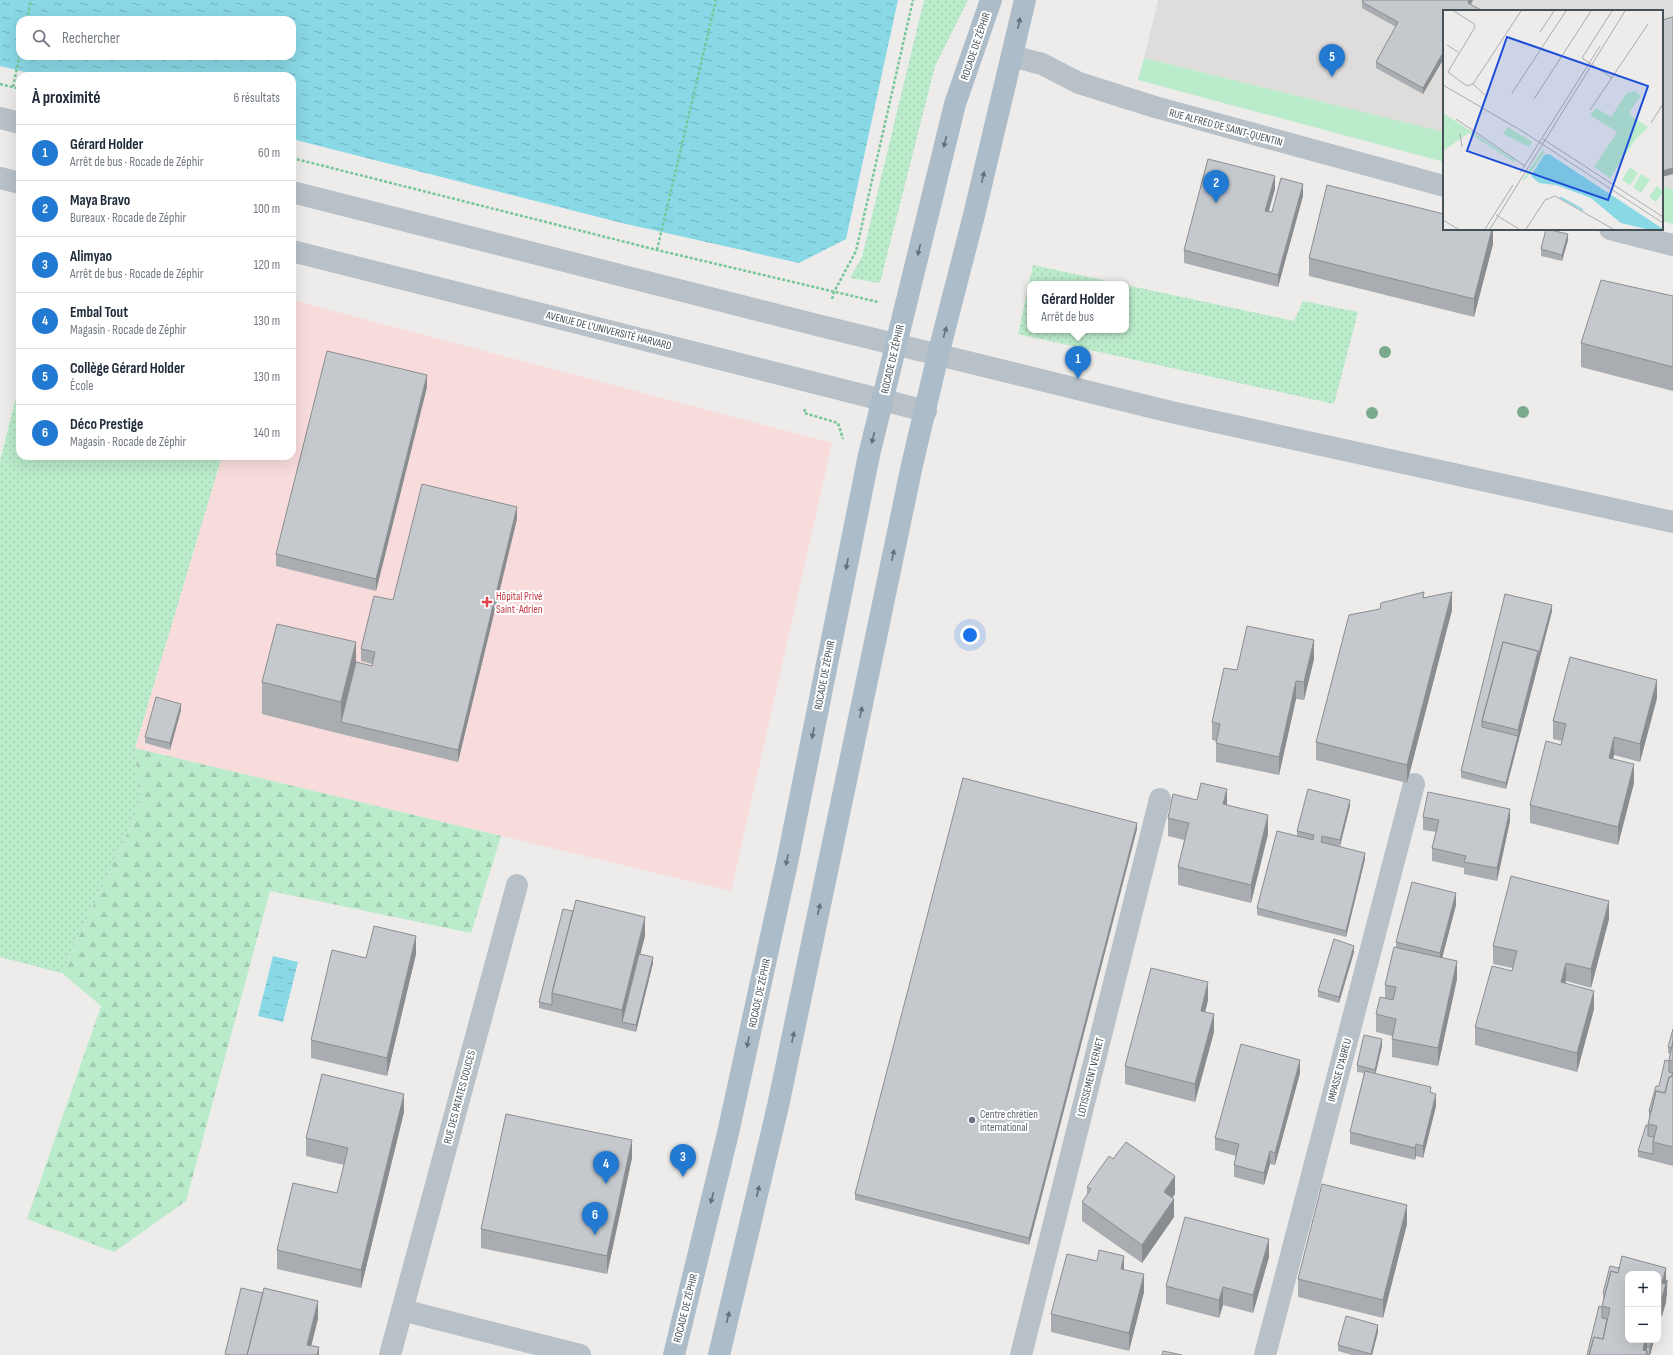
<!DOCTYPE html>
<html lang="fr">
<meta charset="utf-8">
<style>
:root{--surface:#fff;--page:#f2f2f3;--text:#1f2937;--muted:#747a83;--line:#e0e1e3;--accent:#2279d1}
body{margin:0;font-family:"Sofia Sans Condensed",sans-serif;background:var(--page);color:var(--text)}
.controls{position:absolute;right:12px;bottom:12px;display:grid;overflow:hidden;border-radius:8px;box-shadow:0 4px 16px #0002}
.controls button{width:36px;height:36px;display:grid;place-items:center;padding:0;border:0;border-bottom:1px solid var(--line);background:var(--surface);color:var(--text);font:20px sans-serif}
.you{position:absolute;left:970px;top:635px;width:14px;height:14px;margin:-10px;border:3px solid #fff;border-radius:50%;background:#1a73e8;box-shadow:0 0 0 6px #1a73e833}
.badge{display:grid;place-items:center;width:26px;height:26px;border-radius:50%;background:var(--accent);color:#fff;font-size:13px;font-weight:700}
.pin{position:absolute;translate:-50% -33px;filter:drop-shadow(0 1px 2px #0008)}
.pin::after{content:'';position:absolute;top:21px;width:14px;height:12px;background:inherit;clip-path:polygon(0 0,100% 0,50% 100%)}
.popup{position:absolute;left:1027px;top:281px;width:102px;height:52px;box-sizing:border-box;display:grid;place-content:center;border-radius:8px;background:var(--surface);filter:drop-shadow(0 1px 3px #0005);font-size:13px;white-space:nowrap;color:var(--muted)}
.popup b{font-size:15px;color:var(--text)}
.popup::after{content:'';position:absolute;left:50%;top:100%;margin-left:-8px;border:8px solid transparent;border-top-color:var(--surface)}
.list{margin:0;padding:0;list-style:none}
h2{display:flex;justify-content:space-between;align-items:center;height:52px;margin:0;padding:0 16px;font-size:17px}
h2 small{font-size:13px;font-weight:400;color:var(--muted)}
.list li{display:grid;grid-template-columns:26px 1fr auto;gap:12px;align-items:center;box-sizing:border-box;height:56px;padding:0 16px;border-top:1px solid var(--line)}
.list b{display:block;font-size:15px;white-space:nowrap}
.list p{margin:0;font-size:13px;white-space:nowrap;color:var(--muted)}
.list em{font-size:13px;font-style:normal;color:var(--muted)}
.icon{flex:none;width:22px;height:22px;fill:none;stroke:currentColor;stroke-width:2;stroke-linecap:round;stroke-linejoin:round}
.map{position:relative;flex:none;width:1673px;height:1355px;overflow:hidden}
.search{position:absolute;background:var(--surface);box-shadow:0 4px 16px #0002;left:16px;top:16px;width:280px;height:44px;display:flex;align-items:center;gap:10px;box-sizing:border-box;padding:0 14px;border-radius:12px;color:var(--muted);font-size:15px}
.panel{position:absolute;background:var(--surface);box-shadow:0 4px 16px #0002;left:16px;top:72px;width:280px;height:388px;border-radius:12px}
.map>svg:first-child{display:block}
.education{fill:#dfdcdc}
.medical{fill:#f8dcdb}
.grass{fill:url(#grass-dots)}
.forest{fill:url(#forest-firs)}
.park{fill:#baebca}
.water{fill:url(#water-ripples);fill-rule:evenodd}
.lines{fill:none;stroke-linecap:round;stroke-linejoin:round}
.path{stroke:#75c799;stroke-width:2.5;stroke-dasharray:3 2;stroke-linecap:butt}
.minor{stroke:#b7c1c7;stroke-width:22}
.major{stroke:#acbdc9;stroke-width:22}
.tree{fill:#7aaa8e}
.wall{fill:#a9adb1}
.shaded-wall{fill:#8a8d90}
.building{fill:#c5c9ce;stroke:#8a8d90}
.oneway{fill:#647179}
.health-dot{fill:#e0444e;stroke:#fff;stroke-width:1.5}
.worship-dot{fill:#6b7280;stroke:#fff;stroke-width:1.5}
.labels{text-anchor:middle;stroke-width:4;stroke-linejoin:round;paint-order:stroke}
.street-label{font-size:11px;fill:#455057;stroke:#fff}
.health-label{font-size:11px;fill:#be3a42;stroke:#fff;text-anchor:start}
.worship-label{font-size:11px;fill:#5b616d;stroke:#fff;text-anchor:start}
.inset-river{fill:none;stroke:#89d8e6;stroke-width:2}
.inset-road{fill:none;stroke:#aaadb0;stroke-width:1}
.view{fill:#1d4ed8;fill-opacity:0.15;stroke:#1d4ed8;stroke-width:2}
.inset-edge{fill:none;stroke:#455057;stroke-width:2}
</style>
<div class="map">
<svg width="1673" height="1355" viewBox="0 0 1673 1355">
<defs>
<pattern id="grass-dots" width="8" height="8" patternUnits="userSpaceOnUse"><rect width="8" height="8" fill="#baebca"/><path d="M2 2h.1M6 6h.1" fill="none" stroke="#a1cbb0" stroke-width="1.8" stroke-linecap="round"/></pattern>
<pattern id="forest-firs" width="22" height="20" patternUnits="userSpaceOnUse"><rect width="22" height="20" fill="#baebca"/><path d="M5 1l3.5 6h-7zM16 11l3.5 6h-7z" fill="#a1cbb0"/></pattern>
<pattern id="water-ripples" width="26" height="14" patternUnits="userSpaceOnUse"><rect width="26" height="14" fill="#89d8e6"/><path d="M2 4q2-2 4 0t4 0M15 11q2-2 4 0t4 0" fill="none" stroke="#72b2bd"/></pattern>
</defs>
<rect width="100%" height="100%" fill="#eeebeb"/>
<path class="education" d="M1158 0H1673V189L1662 186V11H1444V132L1144 58Z"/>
<path class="medical" d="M292 300 832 443 731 891 135 748 222 456H292Z"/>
<path class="grass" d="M924 0H968L935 66 880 283 850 278 862 257Z
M1033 265 1121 284H1030V330H1126V285L1294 321 1303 301 1358 312 1334 404 1018 334Z
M20 381V456H222L135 748 140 806 62 973 0 957V461Z"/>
<path class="forest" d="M135 748 501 836 471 933 270 891 186 1201 114 1252 27 1219 101 1006 62 973 140 806Z"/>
<path class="park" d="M1144 58 1444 132V162L1138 80Z
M1662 186 1673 189V224L1662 221Z"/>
<path class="water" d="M0 0H898L846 239 799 263 622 223 292 139V76H41L0 66ZM20 20H292V56H20Z
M273 956 298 962 283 1022 258 1016Z"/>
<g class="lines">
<path class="path" d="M27 20 31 0
M0 84 20 89
M13 87 20 53
M292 158 657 250 878 302
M657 250 716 0
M832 299 834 292 856 251 913 0
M805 409 804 413 838 423 843 439"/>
<path class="minor" d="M1012 56 1042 64 1079 83 1155 107 1444 186
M0 118 20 123
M0 178 20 183
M292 192 825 327 1171 412 1673 522
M1610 229 1673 245
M292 251 926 411
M402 1310 580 1355
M390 1355 517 885
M1021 1355 1160 799
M1265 1355 1414 784"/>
<path class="major" d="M674 1355 728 1133 787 863 869 455 955 104 991 0
M719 1355 778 1106 912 465 938 355 974 215 1025 0"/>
</g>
<g class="tree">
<circle cx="1385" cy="352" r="6"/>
<circle cx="1523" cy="412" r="6"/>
<circle cx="1372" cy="413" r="6"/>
</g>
<path class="wall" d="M1363 0H1473L1471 4 1444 11V58L1423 94 1376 68V62L1396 27 1362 8V2Z
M1275 189 1269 211 1272 212 1303 196 1278 287 1184 263V250Z
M1493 229V244L1474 317 1309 276V258Z
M1568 240 1562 261 1541 256V249Z
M1673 296V391L1581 367V343Z
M427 387 376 591 276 566V554Z
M517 519 458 762 341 734 262 714V682L356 662 372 666V664L361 661V649L393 600Z
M1505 594 1552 611 1506 789 1461 778V771Z
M1424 598 1452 610 1407 783 1316 760V742L1380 609Z
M1314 659 1304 700 1296 699 1279 775 1216 762V741L1212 740V722L1237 670Z
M1657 698 1640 762 1614 755 1613 759 1634 783 1618 845 1530 823V805L1561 745 1562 741 1553 739V721Z
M181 710 170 750 145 743V737Z
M1197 800 1227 805 1268 834 1251 903 1178 885V867L1184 840 1168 836V818Z
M1350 806 1340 846 1365 859 1346 937 1257 915V908L1297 836V831Z
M1423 817 1510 821 1497 881 1464 874V868L1432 861V848L1436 832 1423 830Z
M1137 829 1029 1245 855 1200V1194Z
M1456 905 1442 958 1457 979 1438 1066 1392 1057V1036L1376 1032V1014L1385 998V985L1396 948V942Z
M563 909 645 936 640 954 653 963 636 1032 539 1008V1002Z
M1609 919 1591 988 1566 981 1565 983 1594 1009 1577 1072 1475 1045V1027L1512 971V968L1493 964V946Z
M1354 952 1339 1003 1318 997V991Z
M416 954 387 1076 311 1058V1040Z
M1208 1000 1205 1012 1214 1032 1195 1102 1125 1084V1066Z
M1673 1029V1166L1638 1157V1151L1648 1125 1649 1118V1111L1669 1061 1670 1054 1668 1053V1047Z
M1382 1046 1375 1074 1431 1093 1436 1106 1423 1158 1416 1156 1415 1160 1350 1144V1132L1364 1073 1357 1072V1065Z
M1300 1073 1275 1165 1270 1164 1264 1185 1234 1177V1165L1236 1156 1215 1150V1138Z
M404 1112 361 1288 277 1269V1250L337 1193 344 1165 306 1156V1138Z
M632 1158 607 1274 481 1248V1229Z
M1087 1187 1175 1194 1172 1198 1174 1217 1142 1263 1082 1221V1202L1087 1195Z
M1407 1224 1383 1318 1298 1297V1279Z
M1622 1256 1666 1268V1283L1667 1280V1286L1666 1302 1662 1316 1658 1315V1274H1628V1340H1654L1650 1355H1587L1599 1306 1602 1307 1603 1300V1293L1610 1266 1619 1268Z
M1269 1257 1253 1313 1223 1305 1219 1318 1166 1304V1286Z
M1124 1269 1144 1292 1129 1351 1051 1332V1314Z
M1378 1332 1372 1355H1352L1338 1351V1345Z"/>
<path class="shaded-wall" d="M1469 0H1473L1468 9V3Z
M1444 51V58L1423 94V88Z
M1673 168V174L1662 177V171Z
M1275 176V189L1265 223V211Z
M1303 184V196L1278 287V275Z
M1492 229H1493V244L1474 317V299Z
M1568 234V240L1562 261V255Z
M427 375V387L376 591V579Z
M517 507V519L458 762V750Z
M1452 592V610L1407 783V765Z
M1552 605V611L1506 789V783L1518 736V730L1538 651Z
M1314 640V659L1304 700V682Z
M356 642V675L341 722V702Z
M1657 680V698L1640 762V744Z
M1296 681V699L1279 775V757Z
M181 704V710L170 750V743Z
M1614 737V755L1609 776V758Z
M1634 764V783L1618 845V827Z
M1227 789V807L1223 804Z
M1350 800V806L1340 846V840Z
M1510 809V821L1497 881V868Z
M1268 815V834L1251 903V885Z
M1137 823V829L1029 1245V1238Z
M1365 853V859L1346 937V931Z
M1456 893V905L1440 966V953Z
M1609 901V919L1591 988V969Z
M645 917V936L623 1022H622V1010Z
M416 936V954L387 1076V1058Z
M1354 946V952L1339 1003V997Z
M653 957V963L636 1032V1025Z
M1457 961V979L1438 1066V1048Z
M1566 963V981L1561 1000V982Z
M1208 982V1000L1201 1029V1011Z
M1594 991V1009L1577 1072V1053Z
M1214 1014V1032L1195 1102V1084Z
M1382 1039V1046L1375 1076V1070Z
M1300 1060V1073L1275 1165V1153Z
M404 1094V1112L361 1288V1270Z
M1436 1094V1106L1423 1158V1146Z
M632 1140V1158L607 1274V1256Z
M1416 1144V1156L1415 1160V1148Z
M1270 1151V1164L1264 1185V1173Z
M1175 1176V1194L1164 1210V1192Z
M1174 1199V1217L1142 1263V1245Z
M1407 1205V1224L1383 1318V1300Z
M1269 1239V1257L1253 1313V1295Z
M1124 1256V1274L1121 1269Z
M1666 1268V1296L1667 1280V1286L1666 1302 1662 1316V1283Z
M1144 1274V1292L1129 1351V1333Z
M1223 1287V1305L1219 1318V1300Z
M318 1301V1319L309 1355 307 1345Z
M1378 1325V1332L1372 1355H1371Z
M1645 1340H1647V1355H1643V1350Z
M1650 1340 1651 1352 1650 1355H1649L1650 1348Z
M1652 1340H1654L1651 1352V1346Z
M319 1347V1355H317Z"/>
<path class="building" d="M1363 0H1469L1468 3 1483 11H1444V51L1423 88 1376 62 1398 22 1362 2Z
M1673 17V168L1662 171V20Z
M1208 159 1275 176 1265 211 1272 212 1281 178 1303 184 1278 275 1184 250Z
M1327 185 1444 214V229H1492L1474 299 1309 258Z
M1546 229 1568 234 1562 255 1541 249Z
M1601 280 1673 296V367L1581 343Z
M327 351 427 375 376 579 276 554Z
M422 484 517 507 458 750 341 722 356 662 372 666 375 652 361 649 374 596 393 600Z
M1424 592 1423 598 1452 592 1407 765 1316 742 1349 615 1380 609 1381 603Z
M1505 594 1552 605 1538 657V651L1503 642 1482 721V727L1518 736 1506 783 1461 771Z
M277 624 356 642 341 702 262 682Z
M1247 626 1314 640 1304 682 1296 681 1279 757 1216 743 1220 724 1212 722 1224 668 1237 670Z
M1503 642 1538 651 1518 730 1482 721Z
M1570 657 1657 680 1640 744 1614 737 1609 758 1634 764 1618 827 1530 805 1546 741 1561 745 1566 724 1553 721Z
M156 697 181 704 170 743 145 737Z
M963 778 1137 823 1029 1238 855 1194Z
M1201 783 1227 789 1223 804 1268 815 1251 885 1178 867 1189 823 1168 818 1173 794 1197 800Z
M1308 789 1350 800 1340 840 1322 836 1321 842 1365 853 1346 931 1257 908 1277 831 1313 840 1314 835 1297 831Z
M1428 792 1510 809 1497 868 1464 862 1466 856 1432 848 1439 820 1423 817Z
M1511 876 1609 901 1591 969 1566 963 1561 982 1594 991 1577 1053 1475 1027 1492 966 1512 971 1517 951 1493 946Z
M1412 882 1456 893 1440 953 1396 942Z
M576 900 645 917 622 1010 552 993Z
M563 909 573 911 552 993V1005L539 1002Z
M374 926 416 936 387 1058 311 1040 332 950 366 958Z
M1334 939 1354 946 1339 997 1318 991Z
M1394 947 1457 961 1438 1048 1392 1039 1396 1019 1376 1014 1380 997 1393 1000 1396 987 1385 985Z
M639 954 653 957 636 1025 622 1022Z
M1151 968 1208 982 1201 1011 1214 1014 1195 1084 1125 1066Z
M1673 1029V1041L1672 1048 1668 1047Z
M1364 1035 1382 1039 1375 1070 1357 1065Z
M1673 1041V1061L1669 1060Z
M1241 1044 1300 1060 1275 1153 1270 1151 1264 1173 1234 1165 1239 1144 1215 1138Z
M1665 1060 1669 1061V1072L1673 1073 1671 1077H1669L1665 1093 1656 1091 1651 1112 1649 1111 1656 1086H1659Z
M1365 1071 1431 1087 1430 1092 1436 1094 1423 1146 1416 1144 1415 1148 1350 1132Z
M1673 1073V1147L1653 1142 1657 1126 1648 1124 1656 1091 1665 1093 1669 1077H1671Z
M322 1074 404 1094 361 1270 277 1250 293 1183 337 1193 348 1148 306 1138Z
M506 1114 632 1140 607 1256 481 1229Z
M1646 1125H1648V1136L1654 1137 1653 1142V1154L1638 1151Z
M1126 1142 1175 1176 1164 1192 1174 1199 1142 1245 1082 1202 1091 1189 1087 1187 1109 1156 1113 1159Z
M1322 1184 1407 1205 1383 1300 1298 1279Z
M1185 1217 1269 1239 1253 1295 1223 1287 1219 1300 1166 1286Z
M1099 1250 1124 1256 1121 1269 1144 1274 1129 1333 1051 1314 1067 1254 1097 1261Z
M1622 1256 1666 1268 1662 1283 1666 1284 1662 1298 1658 1297V1274H1628V1340H1645L1643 1350 1647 1351 1646 1355H1589L1594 1337 1603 1339 1610 1308 1602 1306 1611 1271 1618 1273Z
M1610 1266 1619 1268 1618 1273 1611 1271 1605 1294 1603 1293Z
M1667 1280 1666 1296V1284Z
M241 1288 263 1293 247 1355H230L225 1354Z
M264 1288 318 1301 307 1345 319 1347 317 1355H247Z
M1599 1306 1602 1307V1318L1607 1319 1603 1339 1594 1337 1589 1355H1587Z
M1346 1316 1378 1325 1371 1354 1338 1345Z
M1651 1340H1652L1651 1346Z
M1647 1347 1650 1348 1649 1355H1647V1351L1646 1350Z
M1163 1351 1182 1355H1162Z"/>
<defs><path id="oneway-solid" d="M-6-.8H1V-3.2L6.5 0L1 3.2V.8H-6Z"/></defs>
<g class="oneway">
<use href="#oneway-solid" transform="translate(1019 23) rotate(-78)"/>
<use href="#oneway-solid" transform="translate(945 142) rotate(104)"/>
<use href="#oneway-solid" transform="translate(983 177) rotate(-77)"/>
<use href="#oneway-solid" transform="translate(919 250) rotate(104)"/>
<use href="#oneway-solid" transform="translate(945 332) rotate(-74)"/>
<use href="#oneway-solid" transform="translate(873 438) rotate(104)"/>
<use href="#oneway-solid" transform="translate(893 555) rotate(-78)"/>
<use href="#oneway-solid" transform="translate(847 564) rotate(101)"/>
<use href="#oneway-solid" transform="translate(861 712) rotate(-78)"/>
<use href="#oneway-solid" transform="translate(813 733) rotate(101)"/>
<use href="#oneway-solid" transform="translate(787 860) rotate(102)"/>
<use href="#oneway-solid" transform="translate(819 909) rotate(-78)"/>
<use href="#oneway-solid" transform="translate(793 1037) rotate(-78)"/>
<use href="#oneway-solid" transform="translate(748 1042) rotate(102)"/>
<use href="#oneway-solid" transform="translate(758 1191) rotate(-76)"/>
<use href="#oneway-solid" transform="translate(712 1198) rotate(104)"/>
<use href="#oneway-solid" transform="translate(728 1317) rotate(-76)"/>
</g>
<path class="health-dot" d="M485 596h4v4h4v4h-4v4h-4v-4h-4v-4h4z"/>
<circle class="worship-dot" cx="972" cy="1120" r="4"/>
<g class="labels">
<g class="street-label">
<text transform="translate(975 46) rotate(-71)" y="4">ROCADE DE ZÉPHIR</text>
<text transform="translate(1226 127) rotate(15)" y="4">RUE ALFRED DE SAINT-QUENTIN</text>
<text transform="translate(609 330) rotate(14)" y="4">AVENUE DE L'UNIVERSITÉ HARVARD</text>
<text transform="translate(892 359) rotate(-77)" y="4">ROCADE DE ZÉPHIR</text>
<text transform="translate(824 675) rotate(-79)" y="4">ROCADE DE ZÉPHIR</text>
<text transform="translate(759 993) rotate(-78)" y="4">ROCADE DE ZÉPHIR</text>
<text transform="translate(1339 1070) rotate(-75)" y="4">IMPASSE D'ABREU</text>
<text transform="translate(1090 1077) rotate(-76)" y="4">LOTISSEMENT VERNET</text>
<text transform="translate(459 1097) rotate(-75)" y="4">RUE DES PATATES DOUCES</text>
<text transform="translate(685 1308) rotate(-76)" y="4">ROCADE DE ZÉPHIR</text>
</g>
<g class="health-label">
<text x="496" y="600">Hôpital Privé<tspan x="496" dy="13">Saint-Adrien</tspan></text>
</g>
<g class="worship-label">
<text x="980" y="1118">Centre chrétien<tspan x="980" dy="13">international</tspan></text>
</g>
</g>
<g transform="translate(1443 10)">
<rect width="220" height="220" fill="#eeebeb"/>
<path d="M188 106 205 117 192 130 167 168 151 157 177 118ZM65 117 89 132 86 137 60 124ZM99 140 102 142 83 169 79 171Z" fill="#baebca"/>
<path d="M192 81 198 86 186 102 188 106 176 123 147 105 153 98 168 107 184 83Z" fill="#baebca"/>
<path d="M0 103 72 150 71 152 26 123 0 141ZM187 157 195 163 187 175 179 170ZM198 164 207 170 198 183 190 177ZM214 176 220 182 213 192 206 187Z" fill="#baebca"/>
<path d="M106 144 220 219H203L178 213 148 188 113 175 96 173 88 166 101 145Z" fill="#89d8e6"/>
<path class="inset-river" d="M117 187 140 200"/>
<path class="inset-road" d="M11 1 31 14 32 17 5 62 24 76 30 74M97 22 111 1M4 35 15 42M139 48 169 1M139 48 169 68M30 74 78 1M30 74 42 85M0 75 79 121 220 213M69 83 123 1M91 89 148 1M147 100 205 14M13 109 82 156M208 113 220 94M17 123 19 137M100 129 220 207M77 163 157 36M53 205 76 219M0 210 15 219M42 219 70 175M47 219 182 1M83 219 102 190 112 186 170 219"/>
<path class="view" d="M64 27 205 76 165 190 24 141Z"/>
<rect width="220" height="220" class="inset-edge"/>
</g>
</svg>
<div class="controls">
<button>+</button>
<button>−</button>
</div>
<div class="you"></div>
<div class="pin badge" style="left:1078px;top:379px">1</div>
<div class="popup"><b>Gérard Holder</b>Arrêt de bus</div>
<div class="pin badge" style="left:1216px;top:203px">2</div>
<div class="pin badge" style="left:683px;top:1177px">3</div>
<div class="pin badge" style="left:606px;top:1184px">4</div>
<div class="pin badge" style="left:1332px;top:77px">5</div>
<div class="pin badge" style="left:595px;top:1235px">6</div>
<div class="search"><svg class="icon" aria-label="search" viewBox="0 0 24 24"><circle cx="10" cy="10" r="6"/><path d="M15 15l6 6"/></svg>Rechercher</div>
<section class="panel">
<h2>À proximité<small>6 résultats</small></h2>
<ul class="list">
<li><span class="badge">1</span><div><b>Gérard Holder</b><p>Arrêt de bus · Rocade de Zéphir</p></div><em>60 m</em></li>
<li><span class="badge">2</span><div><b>Maya Bravo</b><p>Bureaux · Rocade de Zéphir</p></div><em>100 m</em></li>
<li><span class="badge">3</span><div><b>Alimyao</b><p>Arrêt de bus · Rocade de Zéphir</p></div><em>120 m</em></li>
<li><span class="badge">4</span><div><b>Embal Tout</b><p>Magasin · Rocade de Zéphir</p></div><em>130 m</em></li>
<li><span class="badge">5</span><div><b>Collège Gérard Holder</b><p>École</p></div><em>130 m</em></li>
<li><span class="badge">6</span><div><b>Déco Prestige</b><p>Magasin · Rocade de Zéphir</p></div><em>140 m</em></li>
</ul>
</section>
</div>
